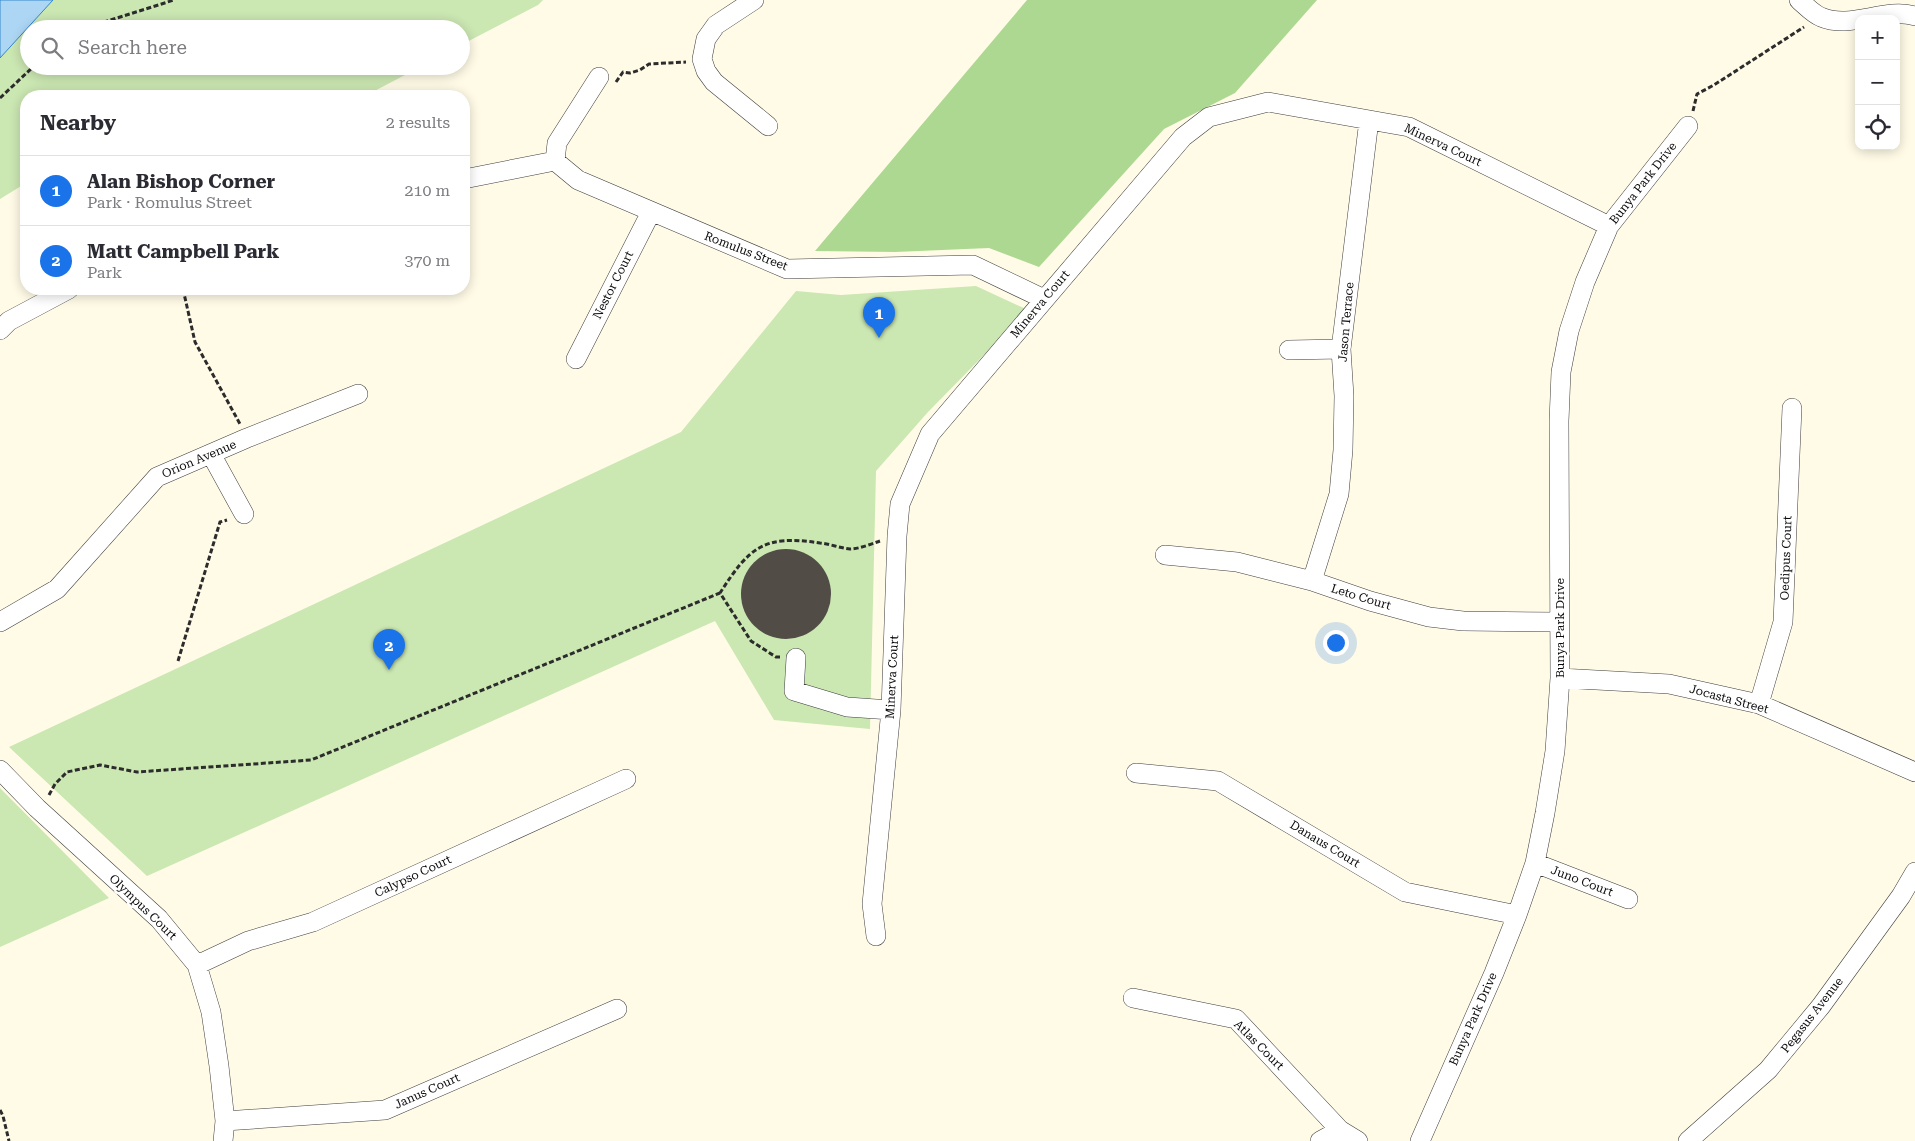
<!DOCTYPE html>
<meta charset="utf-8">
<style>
:root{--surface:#fff;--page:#f2f2f3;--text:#2b2b33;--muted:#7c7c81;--line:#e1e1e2;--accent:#1a73e8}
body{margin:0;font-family:"Roboto Serif",serif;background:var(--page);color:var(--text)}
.controls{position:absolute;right:15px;top:15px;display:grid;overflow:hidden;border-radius:10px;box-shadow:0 2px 12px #0003}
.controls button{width:45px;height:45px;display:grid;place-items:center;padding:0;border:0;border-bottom:1px solid var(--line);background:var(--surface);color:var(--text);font:25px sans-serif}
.you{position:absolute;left:1335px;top:642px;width:18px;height:18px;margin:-12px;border:4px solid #fff;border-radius:50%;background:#1a73e8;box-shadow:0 0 0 8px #1a73e833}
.badge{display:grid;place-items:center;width:32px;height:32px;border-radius:50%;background:var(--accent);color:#fff;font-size:16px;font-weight:700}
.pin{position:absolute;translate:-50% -41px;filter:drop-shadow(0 1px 2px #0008)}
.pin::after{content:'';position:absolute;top:26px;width:18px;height:15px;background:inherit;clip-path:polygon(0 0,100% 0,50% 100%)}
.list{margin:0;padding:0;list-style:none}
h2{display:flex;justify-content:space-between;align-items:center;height:65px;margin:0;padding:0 20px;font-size:21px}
h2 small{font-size:16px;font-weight:400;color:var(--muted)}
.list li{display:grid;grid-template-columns:32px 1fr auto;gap:15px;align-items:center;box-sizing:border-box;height:70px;padding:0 20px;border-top:1px solid var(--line)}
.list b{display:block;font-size:19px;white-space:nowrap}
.list p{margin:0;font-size:16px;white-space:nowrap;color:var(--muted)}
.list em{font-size:16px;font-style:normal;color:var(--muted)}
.icon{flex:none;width:28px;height:28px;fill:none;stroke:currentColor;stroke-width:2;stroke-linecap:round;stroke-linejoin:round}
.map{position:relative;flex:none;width:1915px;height:1141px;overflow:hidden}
.search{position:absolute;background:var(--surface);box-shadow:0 2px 12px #0003;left:20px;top:20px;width:450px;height:55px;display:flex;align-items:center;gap:12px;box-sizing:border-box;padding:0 18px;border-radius:28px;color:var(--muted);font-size:19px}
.panel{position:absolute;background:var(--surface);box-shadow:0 2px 12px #0003;left:20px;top:90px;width:450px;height:205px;border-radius:20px}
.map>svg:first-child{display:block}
.green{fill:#cbe7b2}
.forest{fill:#add892}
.water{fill:#add6f5;stroke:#3586cb}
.building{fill:#524c46}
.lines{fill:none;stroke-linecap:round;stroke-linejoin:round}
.minor-casing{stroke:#3d3d3d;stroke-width:20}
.path{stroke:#2c2c2c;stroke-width:3;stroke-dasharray:5 2.5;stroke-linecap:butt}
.minor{stroke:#fff;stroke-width:19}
.labels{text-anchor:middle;stroke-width:5;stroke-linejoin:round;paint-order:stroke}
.street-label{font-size:12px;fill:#0a0a0a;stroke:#fff}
</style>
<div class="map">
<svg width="1915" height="1141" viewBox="0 0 1915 1141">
<rect width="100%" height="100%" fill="#fffbe7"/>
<path class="green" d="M0 0H543L538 5 461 45V29H29V66H422L365 96H26V183L0 199Z
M976 286 1028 310 928 412 876 471 870 729 774 720 715 621 147 876 9 747 681 432 796 291 841 295Z
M0 788 109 898 0 947Z"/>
<path class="forest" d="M1027 0H1317L1235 93 1164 129 1039 267 989 248 895 252 815 251Z"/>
<path class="water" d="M0 0H53L0 58Z"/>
<path class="building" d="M741 594a45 45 0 1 1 90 0a45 45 0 1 1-90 0Z"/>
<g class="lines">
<defs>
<path id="minor" d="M754 0 716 25 706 39 702 59 706 71 714 82 768 126
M1799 0C1805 5 1813 14 1821 17 1851 30 1884 7 1915 16
M599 77 557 143 555 161 578 180 787 269 973 265 1044 299
M464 179 555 161
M0 330 9 321 69 289
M1289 350 1341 349
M576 359 651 212
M211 454 244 514
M1165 555 1237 562 1312 581 1370 601 1429 617 1463 621 1559 622
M1312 581 1339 494 1343 450 1344 396 1341 349 1369 120
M0 622 57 589 157 477 247 438 358 394
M796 658 794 691 847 707 891 710
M1560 678 1669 684 1759 704 1915 772
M1759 704 1783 622 1792 408
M0 770 37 808 159 919 197 965 211 1012 219 1066 225 1121 223 1141
M1136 773 1218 781 1405 892 1517 915
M1535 863 1628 899
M876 936 872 904 891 710 897 536 900 504 930 434 1183 137 1209 117 1268 102 1409 127 1609 226
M197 965 248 941 313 922 626 779
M1133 998 1236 1019 1340 1130 1358 1141
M225 1121 385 1110 617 1009
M1320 1141 1340 1130
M1420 1141 1494 973 1517 915 1535 863 1545 813 1555 751 1560 678 1559 421 1561 372 1569 331 1585 282 1609 226 1688 126
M1688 1141 1768 1070 1821 1006 1901 896 1915 872"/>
</defs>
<use href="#minor" class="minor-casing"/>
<path class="path" d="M82 29 174 0
M616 82 623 72 630 73 640 70 649 64 686 62
M0 98 34 66
M1693 111 1697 94 1714 85 1804 27
M183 289 195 342 240 424
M780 657H776L751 641 720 593C749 548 763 534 820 543 830 544 840 548 850 549 859 549 871 544 880 541
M178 661 220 522 227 520
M49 795 55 784 67 772 100 765 137 772 311 760 720 593
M0 1110 3 1116 9 1141"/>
<use href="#minor" class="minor"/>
</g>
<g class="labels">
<g class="street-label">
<text transform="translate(1443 145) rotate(25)" y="4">Minerva Court</text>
<text transform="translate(1643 183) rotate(-52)" y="4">Bunya Park Drive</text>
<text transform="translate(746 251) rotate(21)" y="4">Romulus Street</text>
<text transform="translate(613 285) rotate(-63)" y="4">Nestor Court</text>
<text transform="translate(1040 304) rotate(-50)" y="4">Minerva Court</text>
<text transform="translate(1346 322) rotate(-85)" y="4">Jason Terrace</text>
<text transform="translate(199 459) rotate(-23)" y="4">Orion Avenue</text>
<text transform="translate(1786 558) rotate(-88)" y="4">Oedipus Court</text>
<text transform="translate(1361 597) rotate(17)" y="4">Leto Court</text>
<text transform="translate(1560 628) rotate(-90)" y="4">Bunya Park Drive</text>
<text transform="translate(892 677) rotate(-87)" y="4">Minerva Court</text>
<text transform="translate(1729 699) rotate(15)" y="4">Jocasta Street</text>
<text transform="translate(1325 844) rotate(31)" y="4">Danaus Court</text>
<text transform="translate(413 876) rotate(-25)" y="4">Calypso Court</text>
<text transform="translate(1582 881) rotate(21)" y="4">Juno Court</text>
<text transform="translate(143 907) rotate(44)" y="4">Olympus Court</text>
<text transform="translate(1812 1015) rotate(-52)" y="4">Pegasus Avenue</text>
<text transform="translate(1473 1019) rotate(-66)" y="4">Bunya Park Drive</text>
<text transform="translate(1259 1045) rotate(45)" y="4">Atlas Court</text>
<text transform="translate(427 1091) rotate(-24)" y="4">Janus Court</text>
</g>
</g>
</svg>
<div class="controls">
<button>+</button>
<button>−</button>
<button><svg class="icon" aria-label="locate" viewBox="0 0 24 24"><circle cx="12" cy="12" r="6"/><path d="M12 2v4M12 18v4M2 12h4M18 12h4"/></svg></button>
</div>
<div class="you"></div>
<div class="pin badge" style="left:879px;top:338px">1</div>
<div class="pin badge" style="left:389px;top:670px">2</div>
<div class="search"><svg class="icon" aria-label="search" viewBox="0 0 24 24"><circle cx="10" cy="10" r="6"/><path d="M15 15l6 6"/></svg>Search here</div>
<section class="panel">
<h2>Nearby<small>2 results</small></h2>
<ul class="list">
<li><span class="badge">1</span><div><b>Alan Bishop Corner</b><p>Park · Romulus Street</p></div><em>210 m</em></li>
<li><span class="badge">2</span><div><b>Matt Campbell Park</b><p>Park</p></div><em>370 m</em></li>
</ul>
</section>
</div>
